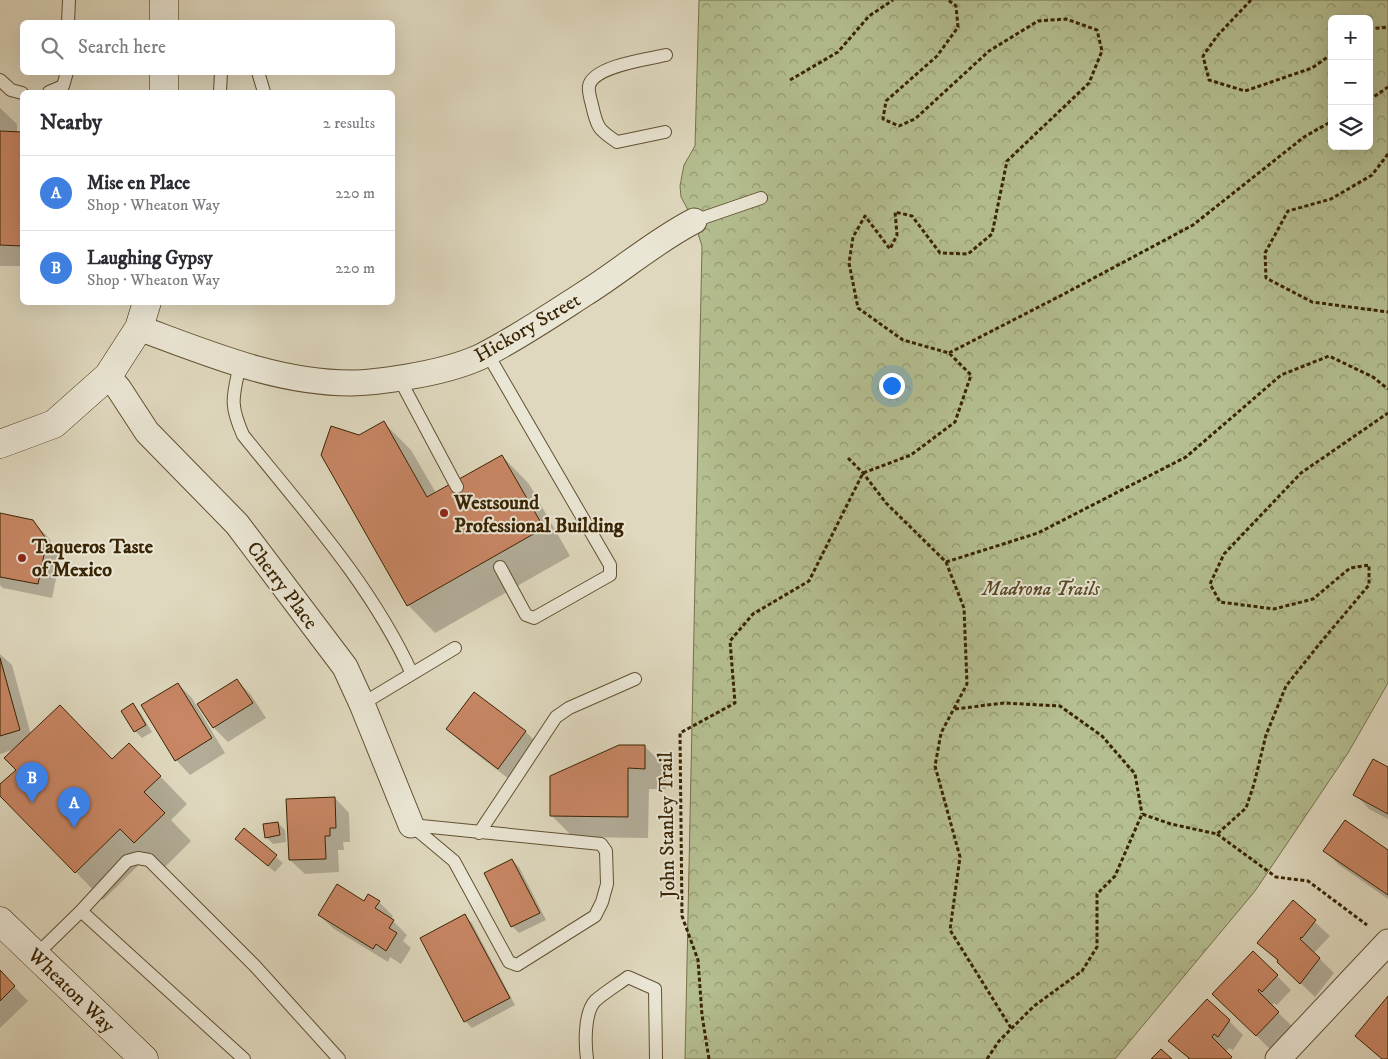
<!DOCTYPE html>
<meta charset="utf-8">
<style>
:root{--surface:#fff;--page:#f2f2f3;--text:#2b2b33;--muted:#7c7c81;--line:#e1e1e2;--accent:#8f2418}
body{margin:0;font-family:"IM FELL DW Pica",serif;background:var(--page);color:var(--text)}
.controls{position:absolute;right:15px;top:15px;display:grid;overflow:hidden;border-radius:8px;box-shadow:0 5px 20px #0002}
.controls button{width:45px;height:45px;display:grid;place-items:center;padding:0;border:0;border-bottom:1px solid var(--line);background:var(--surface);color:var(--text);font:25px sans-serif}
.you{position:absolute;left:891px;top:385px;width:18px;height:18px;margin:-12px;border:4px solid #fff;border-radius:50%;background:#1a73e8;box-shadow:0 0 0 8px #1a73e833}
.badge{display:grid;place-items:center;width:32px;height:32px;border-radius:50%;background:var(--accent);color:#fff;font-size:16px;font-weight:700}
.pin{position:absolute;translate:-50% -41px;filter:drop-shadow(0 1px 2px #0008)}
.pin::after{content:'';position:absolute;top:26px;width:18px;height:15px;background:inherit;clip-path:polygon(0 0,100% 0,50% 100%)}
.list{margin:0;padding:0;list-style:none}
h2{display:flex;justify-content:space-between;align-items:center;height:65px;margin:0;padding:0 20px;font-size:21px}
h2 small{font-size:16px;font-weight:400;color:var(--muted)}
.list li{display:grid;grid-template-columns:32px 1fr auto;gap:15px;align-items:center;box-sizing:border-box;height:75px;padding:0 20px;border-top:1px solid var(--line)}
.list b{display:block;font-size:19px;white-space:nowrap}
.list p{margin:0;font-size:16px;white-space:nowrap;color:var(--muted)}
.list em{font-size:16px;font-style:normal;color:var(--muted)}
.icon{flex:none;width:28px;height:28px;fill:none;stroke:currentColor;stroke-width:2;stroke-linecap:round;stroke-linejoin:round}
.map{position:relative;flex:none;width:1388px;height:1059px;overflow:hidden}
.search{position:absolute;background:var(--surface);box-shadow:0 5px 20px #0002;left:20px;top:20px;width:375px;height:55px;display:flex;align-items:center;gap:12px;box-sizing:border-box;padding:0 18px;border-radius:8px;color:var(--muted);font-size:19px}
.panel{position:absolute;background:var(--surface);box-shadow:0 5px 20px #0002;left:20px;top:90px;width:375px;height:215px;border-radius:8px}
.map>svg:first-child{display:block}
.forest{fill:url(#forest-crowns);stroke:#76714a;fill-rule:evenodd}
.shadow{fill:#0003}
.building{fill:#c88664;stroke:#392403}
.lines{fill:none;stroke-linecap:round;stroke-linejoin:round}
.lane-casing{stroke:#625132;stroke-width:14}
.street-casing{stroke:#625132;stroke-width:27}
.secondary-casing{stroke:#392403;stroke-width:29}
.path{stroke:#392403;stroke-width:3;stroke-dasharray:4 2.5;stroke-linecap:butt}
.lane{stroke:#eae6d5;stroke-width:12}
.street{stroke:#eae6d5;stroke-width:25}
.secondary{stroke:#eae6d5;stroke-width:28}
.poi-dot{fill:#8f2418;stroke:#eae6d5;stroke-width:2}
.labels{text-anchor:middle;stroke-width:4;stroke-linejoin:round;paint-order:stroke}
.street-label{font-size:20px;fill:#392403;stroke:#eae6d5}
.poi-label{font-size:20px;font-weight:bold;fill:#392403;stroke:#eae6d5;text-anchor:start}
.park-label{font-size:20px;font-style:italic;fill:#584a26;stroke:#eae6d5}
</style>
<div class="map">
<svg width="1388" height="1059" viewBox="0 0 1388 1059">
<defs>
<pattern id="forest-crowns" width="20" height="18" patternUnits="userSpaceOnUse" patternTransform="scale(1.25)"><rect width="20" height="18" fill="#b4be90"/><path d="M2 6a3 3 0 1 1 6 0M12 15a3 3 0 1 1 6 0" fill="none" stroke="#939a73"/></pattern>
</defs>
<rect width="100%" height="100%" fill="#dfd8be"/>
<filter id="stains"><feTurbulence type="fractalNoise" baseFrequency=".004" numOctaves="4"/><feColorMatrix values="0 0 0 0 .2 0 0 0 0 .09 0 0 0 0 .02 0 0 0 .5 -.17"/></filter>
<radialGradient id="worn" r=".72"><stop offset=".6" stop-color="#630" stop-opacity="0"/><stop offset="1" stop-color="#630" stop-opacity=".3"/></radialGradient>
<path class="forest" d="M699 0H1388V683L1348 753 1255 891 1115 1059H685L702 246 694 221 681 197 680 186 684 165 695 146ZM1332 19H1369V146H1332Z"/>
<path class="shadow" d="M0 108 17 124V133H22V266H0Z
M384 423 411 450 436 493 502 456 529 484 570 556 435 633 408 605 359 437Z
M0 515 32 521 47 536 61 555 52 598 3 588 0 585Z
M0 654 12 665 31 735 156 772 187 804 171 820 191 841 162 870 148 856 103 900 0 794V786L17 770 15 749 0 754Z
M237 680 251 695 266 718 228 742 214 728 199 704Z
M178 684 192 698 225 753 190 775 176 760Z
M474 693 526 732 540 746 513 782 462 743 448 729Z
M133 705 140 712 152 732 142 738 135 731Z
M644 746 666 767V789H649L648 838 573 837 552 816Z
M1388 768V819L1369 809 1355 794Z
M335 798 349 813 350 842H343L344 850H338L339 872 305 874 290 860Z
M278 823 285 830 286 842 273 844 266 837Z
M244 830 283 863 275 872 243 845Z
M1325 851H1388V899L1339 865Z
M512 860 519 867 546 920 519 933 512 926Z
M379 902 393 916 391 919 407 935 403 941 411 948 401 964 390 957 388 962 334 929 319 915 364 903Z
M1293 902 1330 936 1314 953 1334 973 1315 997 1259 943Z
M465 916 472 923 515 1005 472 1028 465 1021Z
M0 972 28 1001 0 1028Z
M1277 976 1291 990 1277 1005 1274 1003 1271 1006 1293 1027 1271 1050 1228 1008Z
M1229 1021 1243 1035 1233 1050 1229 1048 1225 1052 1232 1059H1189L1170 1041Z"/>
<path class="building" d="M0 131 22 132V246L0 245Z
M384 421 427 497 502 455 544 528 407 606 321 455 331 426 359 435Z
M0 513 33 520 47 540 38 584 0 577Z
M0 658 20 730 0 736Z
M237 679 253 703 213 728 197 704Z
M178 683 212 738 175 761 141 705Z
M474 692 526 731 498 769 446 729Z
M133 703 146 725 134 732 121 711Z
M60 705 112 759 129 743 161 776 144 792 165 813 134 843 120 829 75 873 0 796V784L16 770 4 758Z
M619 745H645V769L628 768V817L550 816V776Z
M1373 759 1388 767V814L1353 795Z
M335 797 336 828H330V836H325L326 859 289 860 286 799Z
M1345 820 1388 850V895L1323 851Z
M278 822 280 835 265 838 263 824Z
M244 828 277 855 268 866 235 839Z
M512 859 540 913 511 927 484 873Z
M337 884 364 901 368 894 380 901 375 908 394 920 389 928 397 933 386 951 376 944 373 949 318 915Z
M1293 900 1316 920 1302 938 1301 937 1300 939 1320 958 1300 984 1277 962 1278 960 1257 943Z
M465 914 510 998 464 1022 420 938Z
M1253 951 1278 975 1262 992 1259 989 1258 991 1279 1012 1256 1036 1212 994Z
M0 970 15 986 0 1001Z
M1388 996V1059H1382L1355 1036Z
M1207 999 1230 1020 1218 1037 1214 1034 1212 1037 1232 1057 1230 1059H1188L1189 1058 1168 1041Z
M1161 1049 1172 1059H1151Z"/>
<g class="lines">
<defs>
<path id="lane" d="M68 22 69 0
M258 72 264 92
M0 80 11 90 22 93
M49 92 63 86 67 72
M220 92 221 72
M665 132 617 142C599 130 597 128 592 105 591 101 588 91 589 86 593 66 648 59 666 55
M694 221 761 198
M487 353 610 565V575L534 618 526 615 500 567
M240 364C233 397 229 403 243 435 304 511 371 584 412 674
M399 378 457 487
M362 704 455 648
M411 825 601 844 606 851 607 884 602 902 595 916 517 965 509 962 454 861Z
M479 833 556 717 569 708 635 679
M81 911 127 861 138 858 149 860 255 966 339 1059
M36 955 81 911 244 1059
M587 1059C585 1044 584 1013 595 1001 605 992 617 985 628 977L655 989 656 1059"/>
<path id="street" d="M139 328C207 353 277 383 351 383 370 383 389 380 407 377 431 373 458 367 480 357 516 339 550 316 584 294 621 271 655 241 694 221
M108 376 119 389 147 432 237 524 345 667 362 704 411 825
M1278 1059 1388 942"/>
<path id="secondary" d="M164 0V22
M164 72V92
M0 444 54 424 108 376 139 328 147 302
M0 921 144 1059"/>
</defs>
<use href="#lane" class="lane-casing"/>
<use href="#street" class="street-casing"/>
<use href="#secondary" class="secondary-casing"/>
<path class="path" d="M1251 0 1217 36 1203 56 1209 80 1245 91 1312 68 1332 54
M1369 29 1388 27
M790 80 838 52 869 16 893 0
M1369 100 1388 87
M1388 154 1372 175 1331 199 1288 211 1265 253 1266 278 1312 302 1388 312
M949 353 1062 295 1193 225 1304 137 1332 121
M848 458 863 473 886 503 946 562 964 608 967 684 941 733 935 766 960 857 950 930 1011 1028
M946 562 1038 533 1186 457 1281 375 1329 356 1373 377 1388 389
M955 709 1004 703 1060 706 1102 736 1135 774 1142 814
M1217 834 1276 877 1308 881 1367 925
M709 1059 702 1015 698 960 682 916 680 733 735 703 730 641 753 614 809 581 863 473 911 455 955 422 971 375 949 353 903 340 858 308 849 263 853 237 865 216 890 249 897 235 895 212 912 216 940 253 968 254 992 234 1007 161 1089 83 1102 51 1097 30 1066 19 1038 21 989 51 915 119 899 126 883 119 886 101 937 56 958 27 956 6 948 0
M987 1059 999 1041 1034 1006 1082 971 1097 947V894L1115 876 1142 814 1171 824 1217 834 1246 808 1254 784 1266 735 1286 686 1321 642 1369 585V565L1350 568 1313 599 1274 609 1220 602 1210 584 1224 554 1301 473 1388 413"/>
<use href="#lane" class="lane"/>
<use href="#street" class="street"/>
<use href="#secondary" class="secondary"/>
</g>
<g class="poi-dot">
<circle cx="444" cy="513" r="5"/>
<circle cx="22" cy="558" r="5"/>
</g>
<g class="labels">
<g class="street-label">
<text transform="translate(527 327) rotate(-30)" y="7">Hickory Street</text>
<text transform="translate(283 585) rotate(53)" y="7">Cherry Place</text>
<text transform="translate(666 825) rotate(-91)" y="7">John Stanley Trail</text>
<text transform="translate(72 990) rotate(44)" y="7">Wheaton Way</text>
</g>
<g class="poi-label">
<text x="454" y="509">Westsound<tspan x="454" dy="23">Professional Building</tspan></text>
<text x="32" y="553">Taqueros Taste<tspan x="32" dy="23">of Mexico</tspan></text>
</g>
<g class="park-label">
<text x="1041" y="595">Madrona Trails</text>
</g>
</g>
<rect width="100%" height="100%" filter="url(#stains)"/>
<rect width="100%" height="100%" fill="url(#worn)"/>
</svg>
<div class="controls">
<button>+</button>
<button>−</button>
<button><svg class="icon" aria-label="layers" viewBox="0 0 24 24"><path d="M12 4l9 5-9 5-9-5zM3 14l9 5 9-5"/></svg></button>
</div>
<div class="you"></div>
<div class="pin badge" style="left:74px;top:828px;background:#3f7fe0">A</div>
<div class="pin badge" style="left:32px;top:803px;background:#3f7fe0">B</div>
<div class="search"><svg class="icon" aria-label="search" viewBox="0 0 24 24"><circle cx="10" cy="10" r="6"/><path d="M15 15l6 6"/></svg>Search here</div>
<section class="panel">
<h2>Nearby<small>2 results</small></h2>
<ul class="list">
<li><span class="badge" style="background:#3f7fe0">A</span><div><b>Mise en Place</b><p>Shop · Wheaton Way</p></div><em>220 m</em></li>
<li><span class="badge" style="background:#3f7fe0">B</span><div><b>Laughing Gypsy</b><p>Shop · Wheaton Way</p></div><em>220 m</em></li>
</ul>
</section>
</div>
